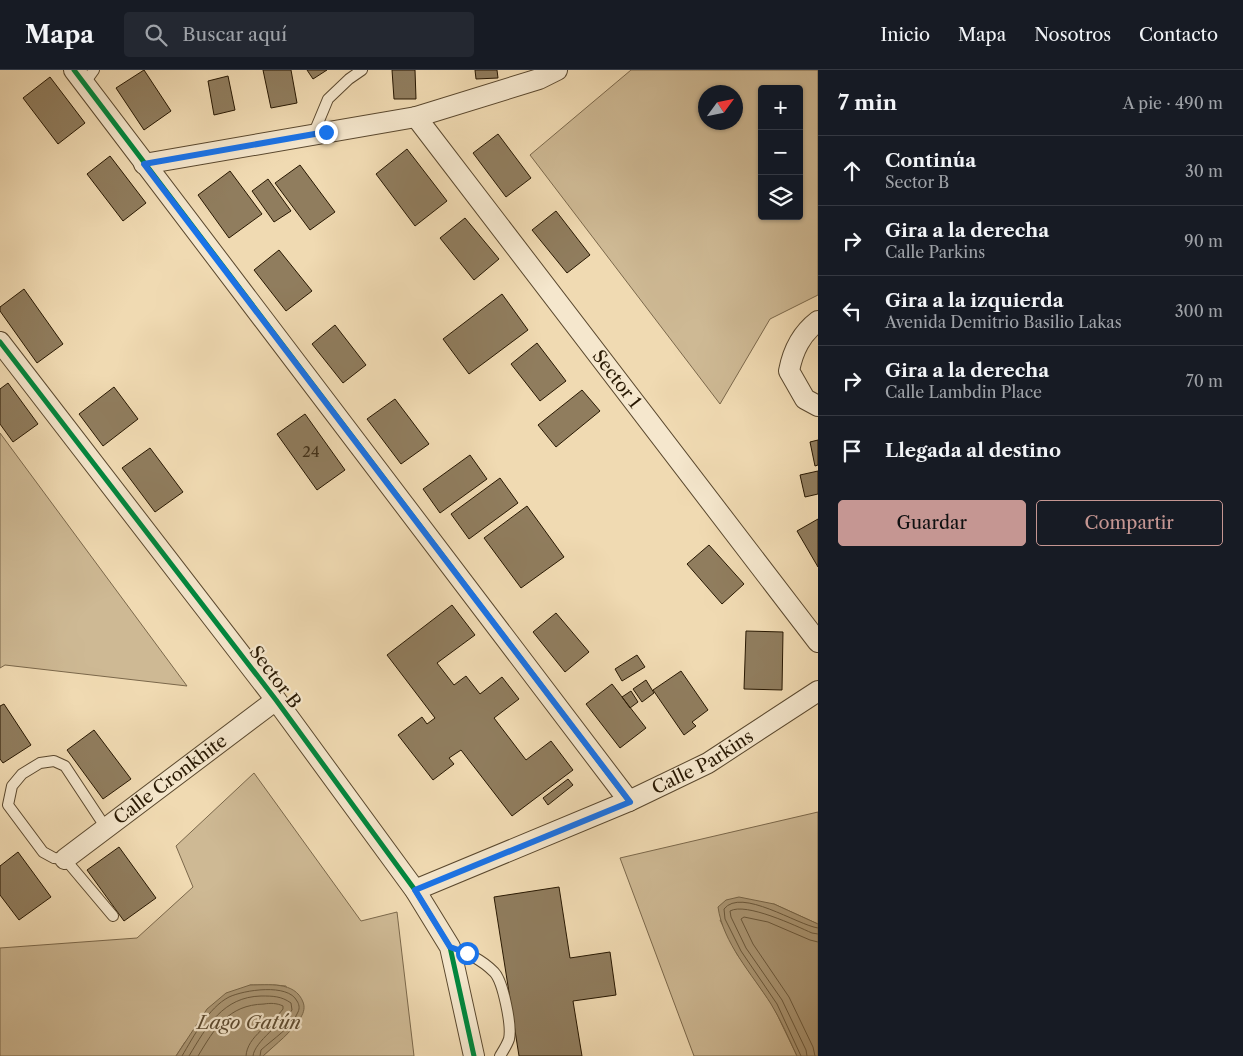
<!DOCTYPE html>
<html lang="es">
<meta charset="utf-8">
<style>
:root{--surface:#171b24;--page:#242831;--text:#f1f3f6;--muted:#9ea1a6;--line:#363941;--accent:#c59692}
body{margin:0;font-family:"Libre Caslon Text",serif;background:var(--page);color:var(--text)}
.controls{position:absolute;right:15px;top:15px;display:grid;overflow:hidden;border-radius:5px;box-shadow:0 1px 4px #0004}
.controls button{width:45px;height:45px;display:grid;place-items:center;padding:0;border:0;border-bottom:1px solid var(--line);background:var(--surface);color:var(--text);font:25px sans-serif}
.compass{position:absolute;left:698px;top:15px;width:45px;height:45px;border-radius:50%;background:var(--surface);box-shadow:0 1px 4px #0004;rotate:57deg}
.stop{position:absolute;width:15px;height:15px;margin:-11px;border:4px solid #1a73e8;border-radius:50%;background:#fff}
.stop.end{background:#1a73e8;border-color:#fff;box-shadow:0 1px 5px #0008}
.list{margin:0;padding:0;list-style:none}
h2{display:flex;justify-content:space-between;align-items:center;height:65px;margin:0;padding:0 20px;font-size:21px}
h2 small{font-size:16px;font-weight:400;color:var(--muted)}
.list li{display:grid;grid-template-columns:32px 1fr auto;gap:15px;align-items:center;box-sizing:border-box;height:70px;padding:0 20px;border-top:1px solid var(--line)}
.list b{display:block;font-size:19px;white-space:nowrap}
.list p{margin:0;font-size:16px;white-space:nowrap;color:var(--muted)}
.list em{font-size:16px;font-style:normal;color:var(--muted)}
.actions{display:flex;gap:10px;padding:15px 20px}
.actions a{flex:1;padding:11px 0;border:1px solid var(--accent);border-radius:5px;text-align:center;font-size:18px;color:var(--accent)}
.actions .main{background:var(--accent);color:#111}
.icon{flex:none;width:28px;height:28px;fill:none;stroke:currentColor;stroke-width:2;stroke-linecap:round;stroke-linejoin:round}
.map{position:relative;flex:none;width:818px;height:986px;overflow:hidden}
header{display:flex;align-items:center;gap:30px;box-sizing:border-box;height:70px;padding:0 25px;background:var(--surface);border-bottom:1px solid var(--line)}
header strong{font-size:24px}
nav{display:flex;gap:28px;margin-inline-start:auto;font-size:18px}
.search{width:350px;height:45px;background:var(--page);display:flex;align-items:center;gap:12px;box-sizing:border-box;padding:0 18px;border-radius:5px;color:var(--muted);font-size:19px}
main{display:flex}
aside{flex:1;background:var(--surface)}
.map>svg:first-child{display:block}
.green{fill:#ceb994;stroke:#7b684b;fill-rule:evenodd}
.water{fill:#ac9876;stroke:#776548}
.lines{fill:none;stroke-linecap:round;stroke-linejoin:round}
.shore{stroke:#6a583c;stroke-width:1}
.building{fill:#907d5e;stroke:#281802}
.service-casing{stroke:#5a482e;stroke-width:12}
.minor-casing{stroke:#5a482e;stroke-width:22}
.service{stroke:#f5e7cd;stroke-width:10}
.minor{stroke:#f5e7cd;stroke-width:20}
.cycleway-casing{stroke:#f5e7cd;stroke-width:8}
.cycleway{stroke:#00873e;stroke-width:5}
.route{stroke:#1a73e8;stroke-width:6}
.labels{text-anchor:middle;stroke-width:4.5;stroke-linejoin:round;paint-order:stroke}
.number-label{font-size:15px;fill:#423119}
.street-label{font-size:18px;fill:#281802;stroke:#f5e7cd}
.water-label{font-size:19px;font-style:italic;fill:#5d4b30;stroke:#f5e7cd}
</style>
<header>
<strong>Mapa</strong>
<div class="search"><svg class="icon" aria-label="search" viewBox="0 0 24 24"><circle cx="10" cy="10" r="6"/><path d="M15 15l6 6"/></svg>Buscar aquí</div>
<nav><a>Inicio</a><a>Mapa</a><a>Nosotros</a><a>Contacto</a></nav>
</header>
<main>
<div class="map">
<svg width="818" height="986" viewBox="0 0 818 986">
<rect width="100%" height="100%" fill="#f0dab2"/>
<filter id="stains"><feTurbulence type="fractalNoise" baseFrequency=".004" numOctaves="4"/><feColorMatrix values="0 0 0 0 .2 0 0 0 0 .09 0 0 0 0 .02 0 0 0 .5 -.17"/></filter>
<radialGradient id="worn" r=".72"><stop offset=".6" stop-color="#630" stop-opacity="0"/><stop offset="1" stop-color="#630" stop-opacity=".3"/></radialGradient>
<path class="green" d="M631 0H818V225L770 249 720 334 530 85ZM762 19H799V146H762ZM736 22V52H706V22Z
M0 363 187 616 5 595 0 598Z
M254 703 361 851 397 842 414 986H263L293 958 286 916 275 915H250L185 972 176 986H0V878L137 868 193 817 176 776Z
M818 742V854L774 834 720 850 737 884 773 936 797 986H694L620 788Z"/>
<path class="water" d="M739 827 774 834 818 854V986H797C789 969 781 950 771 934 752 904 723 873 718 837L726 830Z
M250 915C268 915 295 911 303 932 305 937 304 942 301 947 292 962 276 974 263 986H176L207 939 226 923Z"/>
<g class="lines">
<path class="shore" d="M182 986C194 966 208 938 229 927 244 920 288 913 297 931 299 934 300 938 298 942 292 957 273 969 261 980L260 986
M189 986C207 956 223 927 261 926 273 926 281 926 291 933L292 940C283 952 254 972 253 986
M198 986C215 958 228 935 264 934 270 933 277 933 283 936V939C272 954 247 966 246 986
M801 986 777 934 741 881 725 849 724 839C741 817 797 855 818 858
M807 986 806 980 782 930 746 878 731 847 730 841C746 832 796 856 812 863L818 864
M815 986 813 977 789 927 753 874 741 849 744 847 768 852 810 870 818 872"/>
</g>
<path class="building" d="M144 0 171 41 144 60 116 18Z
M263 0H291L297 33 271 38Z
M307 0H327L313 9Z
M392 0H415L416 29H394Z
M475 0H497L498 8 476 9Z
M228 6 235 40 214 45 208 11Z
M50 7 85 53 58 74 23 28Z
M498 64 531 108 506 127 473 83Z
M407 79 447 131 415 156 376 104Z
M110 86 146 133 123 151 87 104Z
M300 95 335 142 310 160 275 113Z
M230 101 262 144 229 168 198 125Z
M268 109 291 141 274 152 252 121Z
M556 141 590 185 567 203 532 160Z
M465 148 499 189 474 210 440 168Z
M279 180 312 221 286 241 254 200Z
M24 219 63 274 37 293 0 241V237Z
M502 224 528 260 469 304 443 269Z
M335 255 366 295 343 313 312 274Z
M537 273 566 311 540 331 511 294Z
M8 313 38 354 13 372 0 354V319Z
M114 317 138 349 103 376 79 344Z
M582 320 600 341 556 377 538 355Z
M395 329 429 374 401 394 367 349Z
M305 344 345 400 317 420 277 364Z
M818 370V395L815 396 810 372Z
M150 378 183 422 155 442 122 398Z
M470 385 487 409 440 443 423 419Z
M818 401V424L805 427 800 405Z
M500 408 518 433 469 469 451 444Z
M527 436 564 487 521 518 484 468Z
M818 449V497L797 461Z
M709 475 744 514 722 534 687 494Z
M452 535 475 565 437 593 454 615 466 606 480 624 502 607 519 629 494 648 526 690 551 671 573 700 512 746 461 680 449 688 454 694 433 710 398 665 422 647 427 654 435 648 387 585Z
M556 543 589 582 565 602 533 562Z
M746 561 783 562 782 620 744 619Z
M637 585 645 597 622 611 615 599Z
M681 601 708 640 692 652 696 656 684 665 653 620Z
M646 610 654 623 642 632 633 619Z
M612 614 646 658 620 678 586 634Z
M631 621 638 632 630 638 622 627Z
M4 634 31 675 3 693 0 689V636Z
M94 660 131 709 103 729 67 680Z
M568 709 573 715 548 735 543 728Z
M119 777 156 828 124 851 87 800Z
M18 782 51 827 19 850 0 825V796Z
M559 817 570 888 610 882 616 925 573 931 582 986H519L494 827Z"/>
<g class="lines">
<defs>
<path id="service" d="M84 14 94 0
M313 65 328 29 349 9 362 0
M106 758 65 696 54 691 40 693 22 704 12 716 8 735 43 782 54 788 65 789 113 846
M450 877C467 883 481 889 494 902 503 911 512 956 509 969 507 975 503 981 500 986"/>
<g id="minor">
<path d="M74 0 629 731"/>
<path id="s1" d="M416 47 818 572"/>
<path d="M144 94 416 47 539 9 557 0"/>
<path d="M818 251C801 264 793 280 789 301L805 329 818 336"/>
<path d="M0 272 276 630 415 820 450 877 474 986"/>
<path id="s2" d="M65 789 276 630"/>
<path id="s3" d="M415 820 629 731 708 693 818 621"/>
</g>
</defs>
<use href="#service" class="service-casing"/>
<use href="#minor" class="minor-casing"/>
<use href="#service" class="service"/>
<use href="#minor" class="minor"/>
<defs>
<path id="cycleway" d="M74 0 629 731
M0 272 276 630 415 820 450 877 474 986"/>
</defs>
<use href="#cycleway" class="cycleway-casing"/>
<use href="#cycleway" class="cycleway"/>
</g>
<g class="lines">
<path class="route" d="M326 62 144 94 630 732 415 820 450 877 467 883"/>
</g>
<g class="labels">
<g class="number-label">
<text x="311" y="387">24</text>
</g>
<g class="street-label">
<text dy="6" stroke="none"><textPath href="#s1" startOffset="330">Sector 1</textPath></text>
<text transform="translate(275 607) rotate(53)" y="6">Sector B</text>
<text dy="6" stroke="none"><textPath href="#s3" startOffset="315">Calle Parkins</textPath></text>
<text dy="6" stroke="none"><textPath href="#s2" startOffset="132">Calle Cronkhite</textPath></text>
</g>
<g class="water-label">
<text x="249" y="959">Lago Gatún</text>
</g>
</g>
<rect width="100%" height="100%" filter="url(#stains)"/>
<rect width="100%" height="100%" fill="url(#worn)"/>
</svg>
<div class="controls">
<button>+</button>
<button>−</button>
<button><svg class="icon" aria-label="layers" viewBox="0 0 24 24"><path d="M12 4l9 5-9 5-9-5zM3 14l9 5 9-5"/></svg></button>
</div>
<svg class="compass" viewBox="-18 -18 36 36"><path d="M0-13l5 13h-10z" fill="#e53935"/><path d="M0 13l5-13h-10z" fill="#9ea1a6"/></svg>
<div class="stop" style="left:467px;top:883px"></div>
<div class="stop end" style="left:326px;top:62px"></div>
</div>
<aside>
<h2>7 min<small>A pie · 490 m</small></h2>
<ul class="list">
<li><svg class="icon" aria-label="ahead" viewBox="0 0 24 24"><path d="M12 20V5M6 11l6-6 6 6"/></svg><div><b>Continúa</b><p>Sector B</p></div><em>30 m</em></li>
<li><svg class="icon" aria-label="right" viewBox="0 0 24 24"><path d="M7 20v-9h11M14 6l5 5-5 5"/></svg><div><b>Gira a la derecha</b><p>Calle Parkins</p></div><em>90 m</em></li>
<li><svg class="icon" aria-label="left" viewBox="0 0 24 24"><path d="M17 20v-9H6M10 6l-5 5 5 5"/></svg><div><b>Gira a la izquierda</b><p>Avenida Demitrio Basilio Lakas</p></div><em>300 m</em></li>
<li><svg class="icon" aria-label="right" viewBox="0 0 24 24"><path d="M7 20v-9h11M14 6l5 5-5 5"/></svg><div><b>Gira a la derecha</b><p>Calle Lambdin Place</p></div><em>70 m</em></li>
<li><svg class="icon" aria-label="arrive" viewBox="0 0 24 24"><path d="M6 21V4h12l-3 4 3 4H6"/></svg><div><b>Llegada al destino</b></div></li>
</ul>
<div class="actions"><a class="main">Guardar</a><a>Compartir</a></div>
</aside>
</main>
